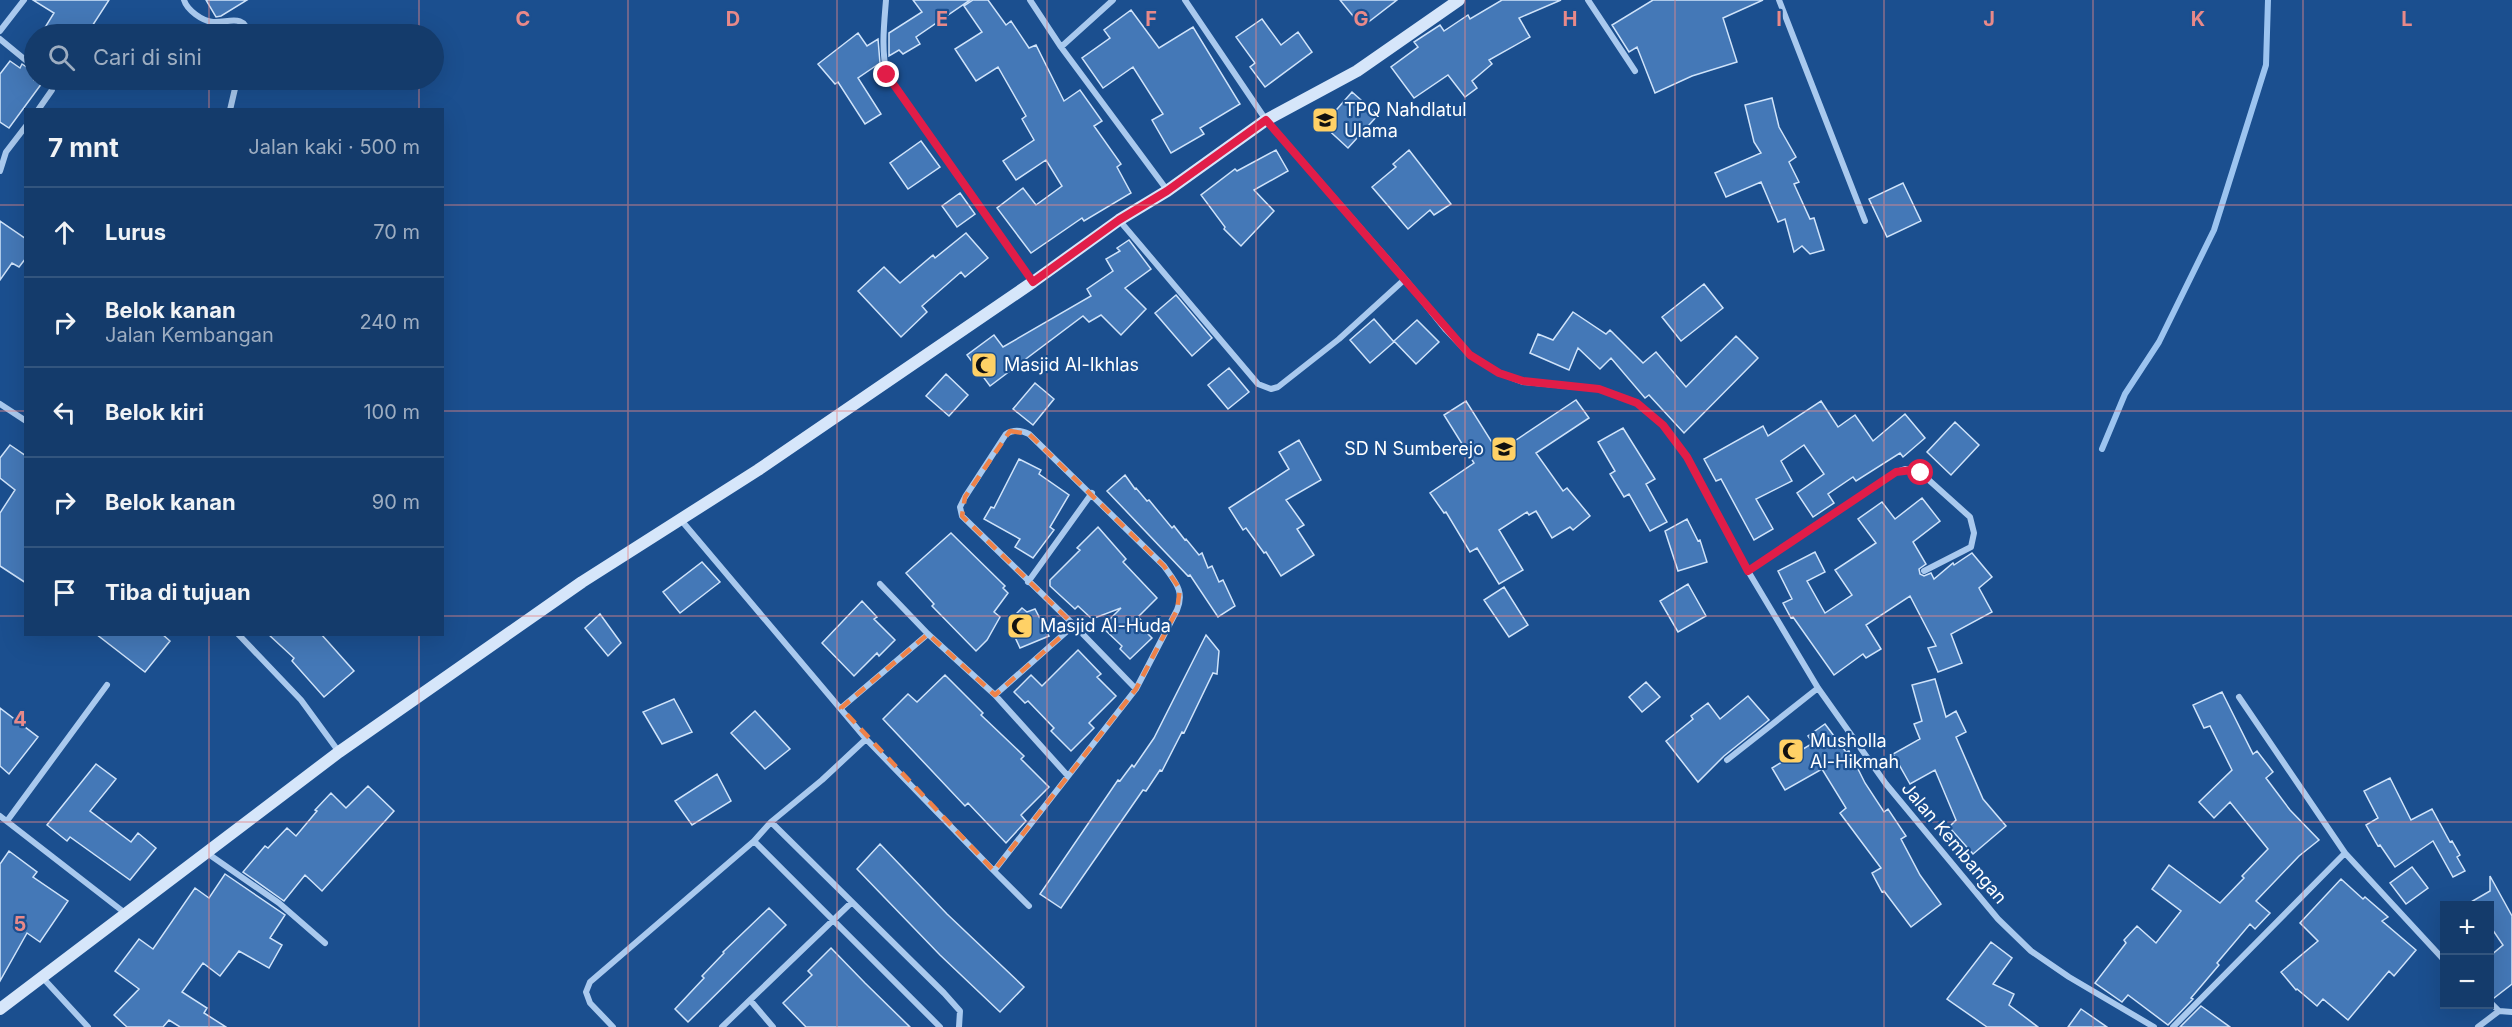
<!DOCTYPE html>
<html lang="id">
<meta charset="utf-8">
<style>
:root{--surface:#143b6b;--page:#1d4271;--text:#f1f3f6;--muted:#9dadc1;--line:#33557e}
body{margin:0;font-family:Inter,sans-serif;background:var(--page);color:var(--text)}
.controls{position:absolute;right:18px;bottom:18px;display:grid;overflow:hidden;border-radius:0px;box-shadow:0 6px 24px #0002}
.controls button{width:54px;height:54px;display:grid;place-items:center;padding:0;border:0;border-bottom:2px solid var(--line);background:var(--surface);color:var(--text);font:30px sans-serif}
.stop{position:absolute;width:18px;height:18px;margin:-14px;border:4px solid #e11d48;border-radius:50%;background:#fff}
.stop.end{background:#e11d48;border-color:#fff;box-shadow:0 2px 6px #0008}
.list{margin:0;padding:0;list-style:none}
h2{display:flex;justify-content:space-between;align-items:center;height:78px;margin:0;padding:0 24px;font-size:26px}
h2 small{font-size:20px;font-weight:400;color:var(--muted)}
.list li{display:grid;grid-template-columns:39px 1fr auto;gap:18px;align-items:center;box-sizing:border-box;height:90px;padding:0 24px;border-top:2px solid var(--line)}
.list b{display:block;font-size:22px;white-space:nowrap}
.list p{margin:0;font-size:20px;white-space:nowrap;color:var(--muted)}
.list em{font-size:20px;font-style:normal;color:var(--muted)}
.icon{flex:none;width:33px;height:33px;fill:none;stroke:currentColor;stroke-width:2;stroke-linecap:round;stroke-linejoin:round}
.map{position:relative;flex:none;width:2512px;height:1027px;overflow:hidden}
.search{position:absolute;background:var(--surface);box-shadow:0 6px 24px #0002;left:24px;top:24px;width:420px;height:66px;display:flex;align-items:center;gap:15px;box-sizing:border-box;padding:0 21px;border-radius:33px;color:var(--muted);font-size:22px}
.panel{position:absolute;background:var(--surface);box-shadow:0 6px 24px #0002;left:24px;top:108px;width:420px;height:528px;border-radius:0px}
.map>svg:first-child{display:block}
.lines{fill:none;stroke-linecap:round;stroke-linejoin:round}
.stream{stroke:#9cc4f0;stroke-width:6}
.building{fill:#4478b7;stroke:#cfe3fa;stroke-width:1.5}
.street{stroke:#a9c9ee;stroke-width:6}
.secondary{stroke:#d6e6fa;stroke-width:12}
.route{stroke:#e11d48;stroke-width:8}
.marked{fill:none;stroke:#ee8249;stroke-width:4.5;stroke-dasharray:12 8;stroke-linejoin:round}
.grid{fill:none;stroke:#e88989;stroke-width:1.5;stroke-opacity:0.55}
.labels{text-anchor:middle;stroke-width:4.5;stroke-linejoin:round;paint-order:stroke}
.poi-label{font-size:18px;fill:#fff;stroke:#1b4f8f;text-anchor:start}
.street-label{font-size:18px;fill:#fff;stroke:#1b4f8f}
.grid-label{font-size:20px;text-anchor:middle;font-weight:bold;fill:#e88989;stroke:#1b4f8f;stroke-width:4.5;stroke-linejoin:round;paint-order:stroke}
</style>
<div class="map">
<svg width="2512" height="1027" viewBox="0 0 2512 1027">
<rect width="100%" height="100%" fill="#1b4f8f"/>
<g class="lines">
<path class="stream" d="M2102 449 2125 394 2159 342 2214 230 2266 65 2268 0"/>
</g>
<path class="building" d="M33 0H109L87 34H41L54 13Z
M206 0H247L221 16 216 17Z
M913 0H970L916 37 920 44 903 54 899 50 889 56V33L922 12Z
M973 0H988L1006 25 1011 21 1029 48 1036 45 1064 101 1080 90 1102 121 1094 126 1121 164 1117 167 1131 193 1084 221 1082 218 1031 253 997 208 1023 188 1036 205 1062 186 1046 160 1016 180 1003 161 1034 140 1022 119 1026 116 998 67 976 81 955 49 982 32 964 6Z
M1340 0H1397L1362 27Z
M1502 0H1561L1519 18 1530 37 1489 60 1492 64 1472 81 1477 88 1465 97 1448 75 1414 98 1391 67 1418 47 1414 42 1440 25 1444 31 1468 15 1470 19Z
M1653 0H1763L1723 18 1737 62 1692 76 1655 93 1637 47 1629 52 1612 25Z
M1131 10 1159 48 1193 27 1240 104 1200 128 1204 134 1171 153 1152 120 1163 114 1133 67 1103 88 1082 58 1110 38 1104 30Z
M1262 19 1281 45 1298 32 1312 52 1265 87 1250 67 1255 63 1236 37Z
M858 33 867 46 878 39 880 63 858 78 881 114 865 124 838 82 835 84 818 64Z
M10 61 20 68 22 64 34 72V80L42 83 9 128 0 122V74Z
M1352 92 1378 115 1348 148 1323 125Z
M1772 98 1779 127 1796 157 1789 162 1799 182 1794 184 1810 219 1814 218 1824 250 1810 254 1802 246 1794 252 1785 219 1778 222 1761 182 1726 197 1715 173 1761 153 1754 142 1745 105Z
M921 141 940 167 908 189 890 163Z
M1276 150 1288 171 1254 190 1274 211 1241 246 1224 229 1225 227 1201 195 1235 169 1237 171Z
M1409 150 1451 204 1434 215 1430 210 1408 229 1372 187 1396 167 1393 164Z
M1903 183 1921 221 1887 237 1869 199Z
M960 193 975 214 957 227 942 206Z
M0 221 26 239V258L19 267 12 263 0 280Z
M966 233 988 258 965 277 961 272 922 306 927 312 901 337 858 291 884 267 900 283 933 255 935 258Z
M1129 240 1151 269 1125 288 1146 309 1121 335 1101 315 1089 322 1083 316 990 386 967 355 994 335 1003 347 1091 296 1087 289 1113 271 1106 259 1120 251 1117 248Z
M1704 284 1723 308 1681 341 1662 317Z
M1176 295 1212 338 1192 356 1155 313Z
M1573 312 1606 334 1610 330 1643 363 1656 352 1686 387 1736 336 1758 358 1684 433 1649 395 1645 398 1611 358 1600 369 1578 348 1569 370 1530 353 1538 334 1553 340Z
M1374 319 1394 342 1370 363 1350 340Z
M1417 320 1439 342 1416 364 1394 341Z
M1229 368 1249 392 1228 409 1208 385Z
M946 374 968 395 949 416 926 396Z
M1035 383 1054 399 1033 425 1013 409Z
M1576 400 1589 418 1536 453 1563 491 1567 488 1590 516 1573 530 1570 527 1552 538 1536 511 1529 515 1527 512 1499 530 1523 570 1499 584 1477 548 1470 552 1446 512 1444 513 1430 493 1474 463 1444 415 1466 401 1498 452Z
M1821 401 1838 427 1855 415 1873 441 1905 414 1925 438 1903 457 1900 453 1856 481 1853 477 1828 494 1834 503 1813 517 1797 493 1824 474 1804 445 1781 461 1792 481 1756 499 1773 529 1754 540 1721 479 1716 481 1704 459 1763 426 1768 436Z
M1955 422 1979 445 1951 475 1927 452Z
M1623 428 1655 479 1646 484 1667 522 1650 531 1629 494 1624 497 1610 474 1615 471 1598 442Z
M1299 440 1321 480 1286 500 1304 525 1297 529 1314 555 1281 576 1266 552 1264 553 1246 528 1243 530 1229 508 1289 469 1279 452Z
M10 445 26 456V583L0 566V513L15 490 0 478V458Z
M1019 459 1041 470 1039 474 1069 495 1050 527 1054 530 1033 558 1015 547 1020 539 984 519 991 507 994 508Z
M1125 475 1135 489 1136 488 1147 501 1149 500 1172 528 1174 526 1185 540 1186 539 1199 555 1202 553 1208 568 1212 566 1219 582 1223 580 1235 606 1218 617 1190 575 1188 576 1107 491Z
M1922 498 1940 521 1913 542 1926 564 1919 569 1920 574 1924 576 1931 573 1934 579 1953 563 1954 565 1972 553 1992 577 1979 588 1992 612 1951 634 1962 663 1938 672 1928 648 1936 646 1910 596 1866 625 1881 649 1866 658 1863 654 1834 675 1793 617 1791 618 1783 603 1792 599 1778 571 1815 552 1825 572 1807 581 1825 613 1852 595 1835 570 1876 543 1858 519 1882 502 1895 519Z
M1687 519 1698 541 1700 540 1707 562 1678 571 1665 531Z
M1098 527 1126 559 1123 562 1157 598 1138 617 1142 621 1138 624 1152 638 1130 659 1120 649 1122 646 1102 627 1121 608 1092 619 1078 606 1075 609 1050 586V580L1080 550 1077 548Z
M951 533 1005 586 1003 588 1008 593 994 612 1000 617 987 640 976 651 932 606 934 604 906 573Z
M702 562 720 582 680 613 663 592Z
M1688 584 1706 616 1678 632 1660 601Z
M1504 587 1528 625 1509 637 1484 600Z
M862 601 877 617 874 619 895 640 879 656 877 653 854 676 822 643Z
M1022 608 1027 612 1035 609 1049 636 1020 648 1008 622Z
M600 614 621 643 608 656 585 628Z
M96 634H162L170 641 145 672Z
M268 634H321L354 671 324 697 292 661 294 658Z
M1206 635 1219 651 1217 674 1213 673 1184 733 1182 732 1162 771 1160 770 1146 791 1143 790 1061 908 1040 894 1118 780 1120 781 1132 765 1134 767 1154 738Z
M1078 650 1101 674 1097 677 1116 696 1089 723 1094 728 1071 751 1051 731 1054 728 1028 701 1025 703 1014 692 1031 675 1042 686Z
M945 675 983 713 981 715 1024 756 1021 759 1049 787 1021 815 1026 821 1006 843 968 803 965 806 883 719 908 694 917 702Z
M1935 679 1946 717 1956 711 1966 732 1956 737 1983 799 2006 826 1973 854 1949 827 1956 820 1935 770 1910 784 1893 754 1920 739 1914 724 1922 721 1912 685Z
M1646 682 1660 697 1642 712 1629 697Z
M2222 692 2253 754 2257 751 2273 772 2266 778 2290 810 2319 840 2299 856 2256 901 2270 913 2255 929 2250 924 2217 963 2219 965 2191 998 2193 999 2168 1025 2128 995 2122 1002 2095 983 2126 943 2124 940 2137 926 2156 943 2181 911 2152 889 2169 865 2220 903 2244 878 2242 876 2268 849 2230 802 2214 818 2199 802 2232 770 2210 726 2204 728 2193 705Z
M1748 696 1769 720 1724 756 1698 782 1666 741 1693 719 1691 716 1708 703 1720 719Z
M674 699 692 732 662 744 643 712Z
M0 708 38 737 9 774 0 766Z
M755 711 790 749 765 769 731 733Z
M1825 724 1846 752 1849 751 1865 783 1884 812 1888 809 1906 836 1901 839 1920 875 1941 904 1911 927 1884 891 1882 892 1872 873 1881 868 1840 813 1846 808 1822 769 1785 790 1772 768 1813 743 1808 736Z
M96 764 116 779 90 811 131 842 138 833 156 848 130 880 70 837 67 841 47 825Z
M717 774 731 801 692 825 675 801Z
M2390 778 2411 820 2432 809 2450 842 2452 841 2460 855 2457 857 2465 871 2453 877 2433 841 2395 867 2380 845 2378 846 2366 825 2378 818 2364 791Z
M368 786 394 811 322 891 305 875 284 901 243 872 265 846 268 848 287 828 296 836 317 811 315 810 331 793 346 808Z
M880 844 947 914 1024 987 1000 1012 940 955 857 869Z
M9 851 37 872 33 877 68 901 40 942 27 933 0 981V864Z
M2412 867 2428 888 2406 904 2390 883Z
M225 874 285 915 270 938 282 945 269 968 239 951 220 976 203 963 182 992 207 1008 204 1013 226 1027H180L169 1020 163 1027H127L114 1015 139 989 115 971 139 939 153 949 195 888 209 898Z
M2490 876 2512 916V984L2494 998 2490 997V956L2503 945 2490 926V906H2464L2490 891Z
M2341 879 2363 899 2365 897 2388 917 2382 921 2416 950 2394 976 2389 971 2348 1020 2323 999 2317 1006 2297 989 2296 990 2281 972 2318 941 2300 923Z
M769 908 786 925 688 1022 675 1009 704 978 702 976 724 953 723 952Z
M1991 942 2012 958 1993 984 2014 994 2009 1005 2038 1027H1987L1947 999Z
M831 948 865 983 910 1027H806L783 1003 812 975 808 971Z
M2201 1006 2230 1027H2180Z
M2081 1009 2107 1027H2068Z"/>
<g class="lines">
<path class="street" d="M184 0C187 10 202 21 213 22 228 23 245 13 248 34
M886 0C884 25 881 50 887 75L1033 282
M1030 0 1061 47 1167 190
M1185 0 1266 120 1405 279 1446 330 1470 355 1499 373 1523 382 1599 389 1637 403 1663 425 1687 457 1748 571 1818 688 1886 784 1998 919 2031 951 2069 977 2154 1027
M1588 0 1635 71
M1779 0 1865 221
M0 31 24 0
M0 39 34 67
M1061 47 1113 0
M38 110 52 90 53 82 50 80
M230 110 237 80
M0 171 6 152 26 126
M1119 220 1258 384 1271 389 1278 387 1339 339 1405 279
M0 404 26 421
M1748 571 1896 472 1905 469 1921 473 1970 517 1974 533 1971 547 1924 571
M1028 582 1092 493
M880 584 928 634 995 695 1068 776
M238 634 301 700 339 752
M995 695 1074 625
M2239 697 2345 853 2444 960
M841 708 928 634
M866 739 994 871 1136 689 1177 610C1185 591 1175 582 1164 566L1029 434C1021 430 1014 429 1006 434L965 497 960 507 962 516 1074 625 1136 689
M1727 760 1818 688
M0 816 125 913
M7 821 107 685
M771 822 944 993 960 1011 959 1027
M754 841 940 1027
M207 853 279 903 325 943
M994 871 1029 906
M42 977 88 1027
M2490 1002 2499 1011 2512 1012
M613 1027 590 1003 586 992 590 982 754 841 771 822 822 780 866 739 681 520
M722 1027 750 1000
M773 1027 750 1000 852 902
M2173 1027 2345 853
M2478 1027 2499 1011"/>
<path class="secondary" d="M0 1009 339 752 582 582 758 470 1033 282 1119 220 1167 191 1266 120 1357 71 1459 0"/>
</g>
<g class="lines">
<path class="route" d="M887 75 1033 282 1119 220 1167 191 1266 120 1470 355 1499 373 1523 381 1599 389 1637 403 1663 425 1687 457 1748 571 1896 472 1912 470 1921 473"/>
</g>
<path class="marked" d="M1010 431 1029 434 1164 566 1180 589 1177 610 1136 689 994 871 841 708 928 634 995 695 1074 625 962 516 965 497Z"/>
<path class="grid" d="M209 0V34M419 0V34M628 0V1027M837 0V1027M1047 0V1027M1256 0V1027M1465 0V1027M1675 0V1027M1884 0V1027M2093 0V1027M2303 0V1027M209 80V110M419 80V110M0 205H26M442 205H2512M0 411H26M442 411H2512M0 616H26M442 616H2512M209 634V1027M419 634V1027M0 822H2512"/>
<defs>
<symbol id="school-square" viewBox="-11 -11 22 22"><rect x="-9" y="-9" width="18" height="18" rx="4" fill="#ffd166" stroke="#1b4f8f"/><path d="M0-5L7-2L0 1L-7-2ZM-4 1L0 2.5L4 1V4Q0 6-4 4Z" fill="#111"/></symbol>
<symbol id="mosque-square" viewBox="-11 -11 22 22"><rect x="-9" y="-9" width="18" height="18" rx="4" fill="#ffd166" stroke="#1b4f8f"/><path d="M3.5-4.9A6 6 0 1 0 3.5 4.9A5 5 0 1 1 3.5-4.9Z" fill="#111"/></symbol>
</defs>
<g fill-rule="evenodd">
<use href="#school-square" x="1310" y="105" width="30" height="30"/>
<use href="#mosque-square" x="969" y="350" width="30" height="30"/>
<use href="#school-square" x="1489" y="434" width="30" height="30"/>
<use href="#mosque-square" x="1005" y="611" width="30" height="30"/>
<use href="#mosque-square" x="1776" y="736" width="30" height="30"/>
</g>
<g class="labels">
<g class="poi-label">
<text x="1344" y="116">TPQ Nahdlatul<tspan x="1344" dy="21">Ulama</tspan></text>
<text x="1004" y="371">Masjid Al-Ikhlas</text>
<text x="1484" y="455" text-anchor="end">SD N Sumberejo</text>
<text x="1040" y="632">Masjid Al-Huda</text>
<text x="1810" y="747">Musholla<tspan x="1810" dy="21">Al-Hikmah</tspan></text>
</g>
<g class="street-label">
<text transform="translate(1954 843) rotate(50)" y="6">Jalan Kembangan</text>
</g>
</g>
<g class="grid-label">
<text x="523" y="26">C</text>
<text x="733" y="26">D</text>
<text x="942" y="26">E</text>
<text x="1151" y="26">F</text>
<text x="1361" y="26">G</text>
<text x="1570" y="26">H</text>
<text x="1779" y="26">I</text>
<text x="1989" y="26">J</text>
<text x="2198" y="26">K</text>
<text x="2407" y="26">L</text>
<text x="20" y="726">4</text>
<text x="20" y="931">5</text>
</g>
</svg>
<div class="controls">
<button>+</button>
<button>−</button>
</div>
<div class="stop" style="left:1921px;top:473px"></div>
<div class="stop end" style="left:887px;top:75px"></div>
<div class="search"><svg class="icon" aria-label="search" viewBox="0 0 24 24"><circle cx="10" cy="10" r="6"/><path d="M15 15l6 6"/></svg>Cari di sini</div>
<section class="panel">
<h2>7 mnt<small>Jalan kaki · 500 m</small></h2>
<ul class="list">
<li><svg class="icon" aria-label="ahead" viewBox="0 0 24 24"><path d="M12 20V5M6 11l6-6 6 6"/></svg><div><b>Lurus</b></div><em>70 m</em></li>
<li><svg class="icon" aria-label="right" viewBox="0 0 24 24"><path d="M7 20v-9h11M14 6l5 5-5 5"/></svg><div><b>Belok kanan</b><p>Jalan Kembangan</p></div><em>240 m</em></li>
<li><svg class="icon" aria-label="left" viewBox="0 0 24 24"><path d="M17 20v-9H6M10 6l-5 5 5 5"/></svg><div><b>Belok kiri</b></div><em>100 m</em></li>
<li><svg class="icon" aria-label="right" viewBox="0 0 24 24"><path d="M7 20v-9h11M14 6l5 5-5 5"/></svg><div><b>Belok kanan</b></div><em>90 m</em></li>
<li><svg class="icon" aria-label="arrive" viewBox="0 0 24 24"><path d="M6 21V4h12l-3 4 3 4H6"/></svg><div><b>Tiba di tujuan</b></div></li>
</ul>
</section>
</div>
